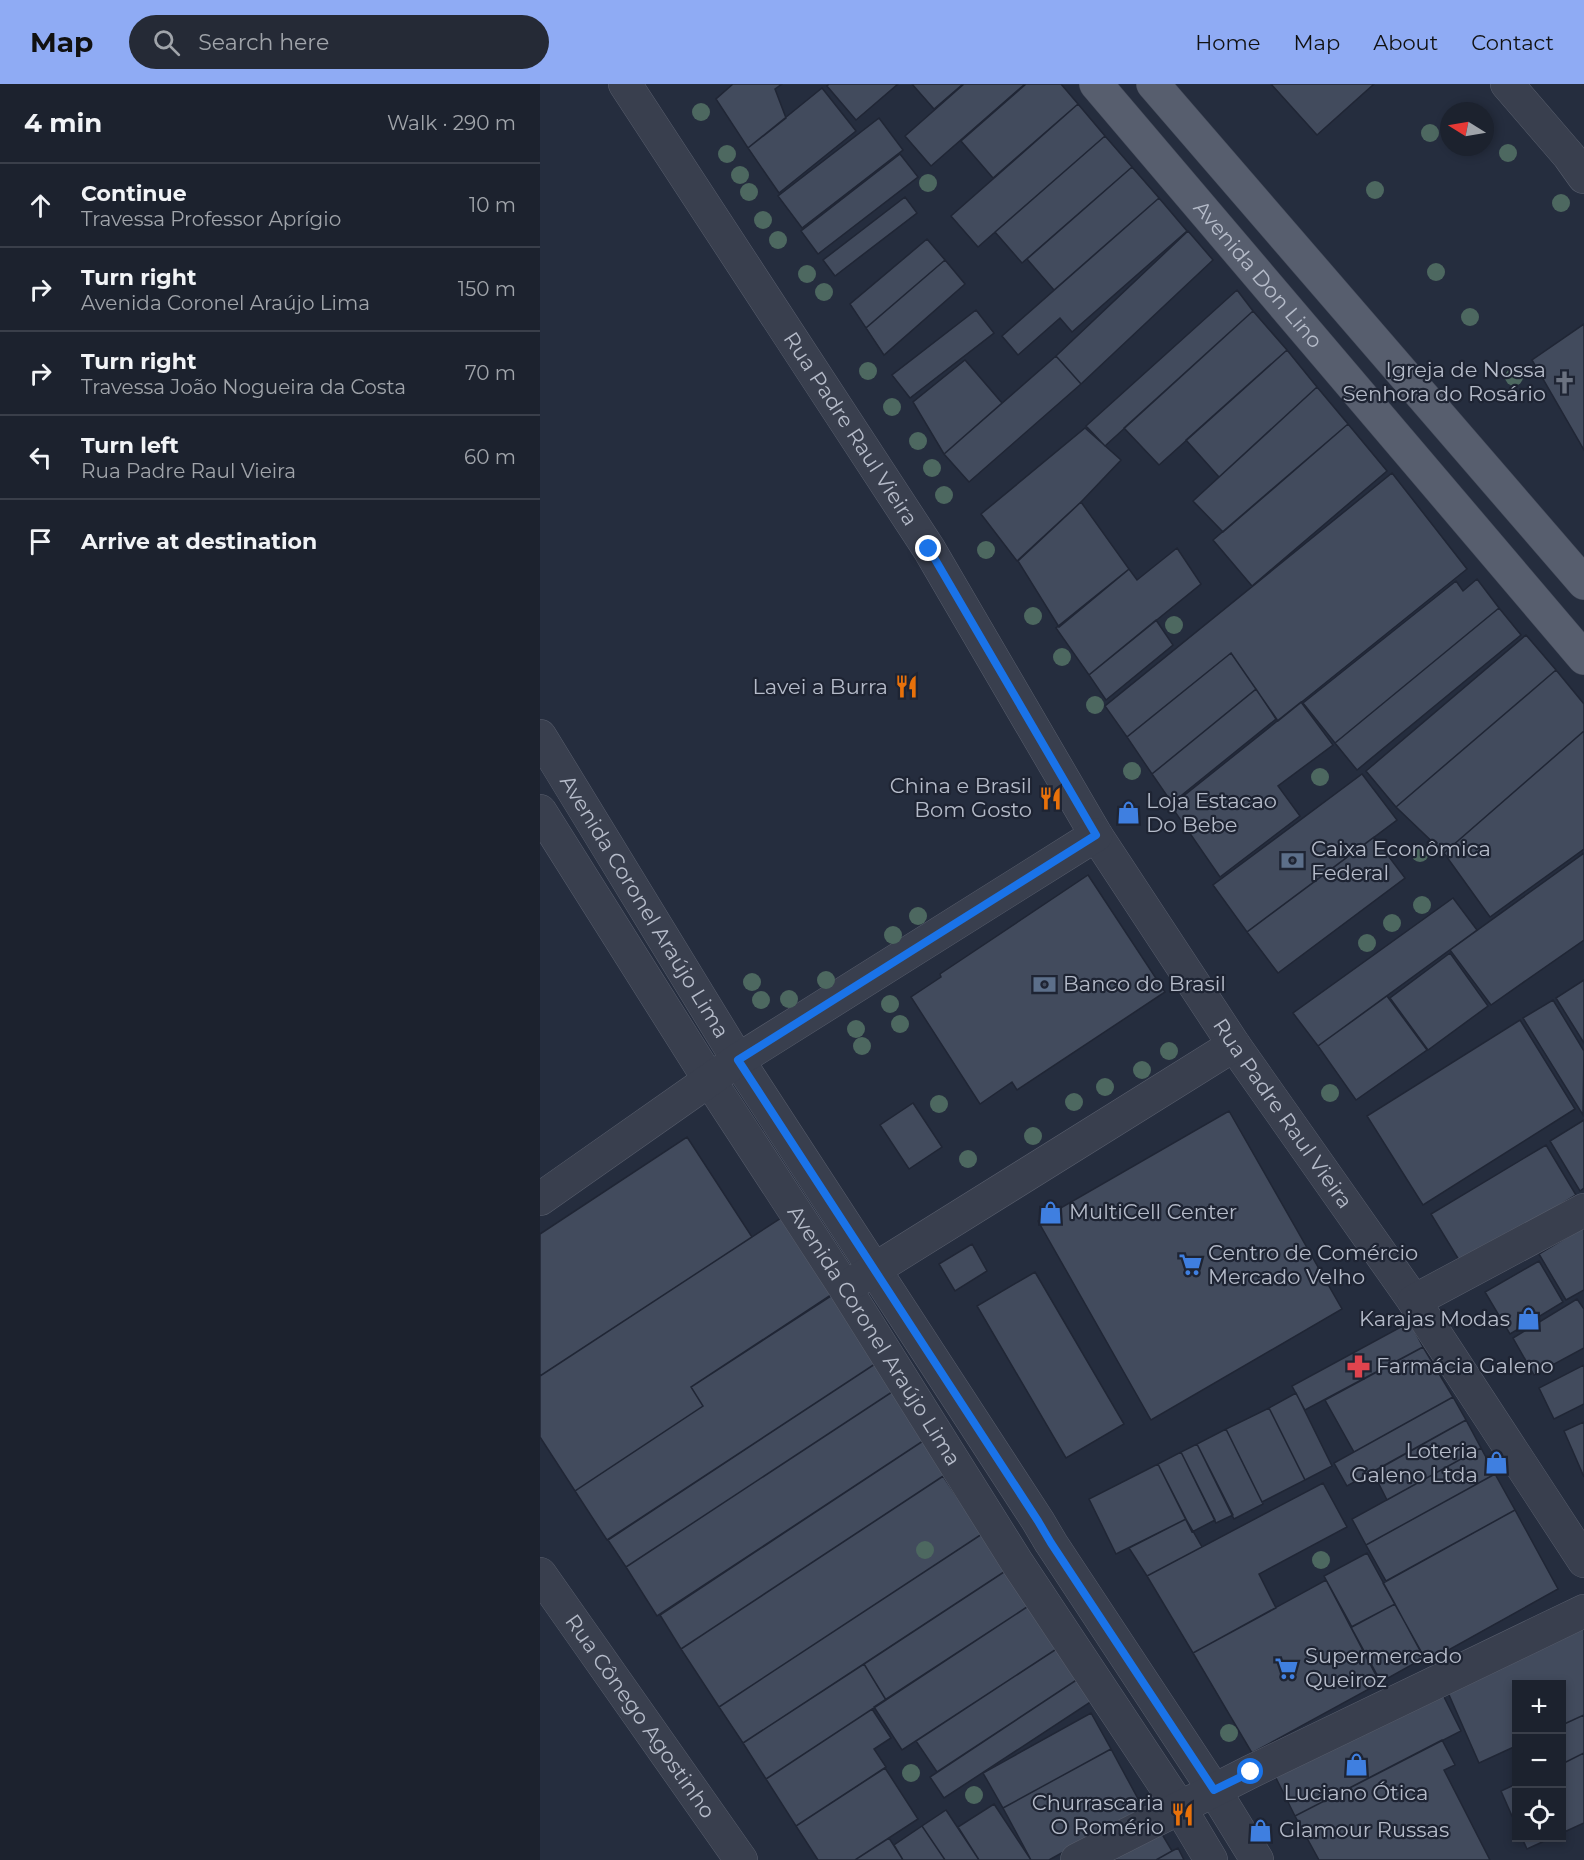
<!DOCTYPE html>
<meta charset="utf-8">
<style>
:root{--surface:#1c222e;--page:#252a36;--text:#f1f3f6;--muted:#a0a4aa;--line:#3a3f4a;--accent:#8fabf4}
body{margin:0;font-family:Montserrat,sans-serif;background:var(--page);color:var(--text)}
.controls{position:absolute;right:18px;bottom:18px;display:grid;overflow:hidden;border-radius:0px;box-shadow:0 3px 9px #0003}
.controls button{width:54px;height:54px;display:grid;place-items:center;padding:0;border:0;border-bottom:2px solid var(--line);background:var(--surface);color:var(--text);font:30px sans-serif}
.compass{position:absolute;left:900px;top:18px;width:54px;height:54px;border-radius:50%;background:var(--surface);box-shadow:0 3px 9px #0003;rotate:281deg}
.stop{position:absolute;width:18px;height:18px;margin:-14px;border:4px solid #1a73e8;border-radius:50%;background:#fff}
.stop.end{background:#1a73e8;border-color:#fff;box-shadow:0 2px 6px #0008}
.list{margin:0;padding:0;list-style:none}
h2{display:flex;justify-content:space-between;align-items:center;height:78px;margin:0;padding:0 24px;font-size:26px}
h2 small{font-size:20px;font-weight:400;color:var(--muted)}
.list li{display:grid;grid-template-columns:39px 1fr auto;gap:18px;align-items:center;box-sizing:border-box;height:84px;padding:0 24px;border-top:2px solid var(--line)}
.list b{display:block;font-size:22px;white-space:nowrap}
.list p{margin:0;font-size:20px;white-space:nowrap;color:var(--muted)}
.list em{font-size:20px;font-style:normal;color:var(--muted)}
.icon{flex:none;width:33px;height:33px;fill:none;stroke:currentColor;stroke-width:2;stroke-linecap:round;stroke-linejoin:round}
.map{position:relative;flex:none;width:1044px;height:1776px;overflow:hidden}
header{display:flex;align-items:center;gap:36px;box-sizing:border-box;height:84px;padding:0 30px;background:var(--accent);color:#111}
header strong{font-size:28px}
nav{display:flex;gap:33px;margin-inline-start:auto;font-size:21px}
.search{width:420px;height:54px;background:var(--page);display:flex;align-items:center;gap:15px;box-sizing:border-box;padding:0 21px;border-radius:33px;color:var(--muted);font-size:22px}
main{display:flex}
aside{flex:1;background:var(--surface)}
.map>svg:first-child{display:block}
.building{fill:#424b5d;stroke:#202635;stroke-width:1.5}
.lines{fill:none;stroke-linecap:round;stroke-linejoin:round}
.minor-casing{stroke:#575d6c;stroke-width:34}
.primary-casing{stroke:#424857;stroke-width:34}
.minor{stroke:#393f4e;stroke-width:33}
.primary{stroke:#575e6e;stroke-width:33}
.tree{fill:#4d6860}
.route{stroke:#1a73e8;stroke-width:8}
.labels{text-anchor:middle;stroke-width:4.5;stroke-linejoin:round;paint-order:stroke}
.street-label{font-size:21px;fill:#b5bbc9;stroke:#1e2433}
.poi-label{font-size:21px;fill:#b5bbc9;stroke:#1e2433;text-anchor:start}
</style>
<header>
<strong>Map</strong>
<div class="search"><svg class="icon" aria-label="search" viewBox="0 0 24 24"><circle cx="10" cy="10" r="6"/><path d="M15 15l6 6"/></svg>Search here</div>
<nav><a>Home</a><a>Map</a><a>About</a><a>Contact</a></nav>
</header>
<main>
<aside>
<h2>4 min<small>Walk · 290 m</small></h2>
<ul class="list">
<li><svg class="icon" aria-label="ahead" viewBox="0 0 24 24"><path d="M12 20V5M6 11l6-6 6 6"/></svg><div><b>Continue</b><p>Travessa Professor Aprígio</p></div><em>10 m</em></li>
<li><svg class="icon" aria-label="right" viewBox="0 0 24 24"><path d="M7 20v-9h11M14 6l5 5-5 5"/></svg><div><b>Turn right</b><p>Avenida Coronel Araújo Lima</p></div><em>150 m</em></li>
<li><svg class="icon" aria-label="right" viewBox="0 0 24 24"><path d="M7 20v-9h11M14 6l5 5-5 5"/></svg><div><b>Turn right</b><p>Travessa João Nogueira da Costa</p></div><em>70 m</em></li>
<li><svg class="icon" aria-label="left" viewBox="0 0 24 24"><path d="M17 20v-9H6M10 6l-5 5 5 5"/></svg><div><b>Turn left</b><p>Rua Padre Raul Vieira</p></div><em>60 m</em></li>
<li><svg class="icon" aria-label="arrive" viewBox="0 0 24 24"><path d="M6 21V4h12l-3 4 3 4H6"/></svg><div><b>Arrive at destination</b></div></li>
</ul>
</aside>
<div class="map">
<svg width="1044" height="1776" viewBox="0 0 1044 1776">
<rect width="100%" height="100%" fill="#252d3e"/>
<path class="building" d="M193 0H242L235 5 246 34 208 64 176 15Z
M289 0H358L316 36 287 2Z
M372 0H423L394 25Z
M424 0H485L391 82 365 52Z
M486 0H521L538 20 453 94 421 57Z
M731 0H834L777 51Z
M282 4 316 47 239 109 208 64Z
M538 20 565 52 438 163 411 132Z
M339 34 363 66 262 144 238 112Z
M565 52 592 83 482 179 455 148Z
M360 70 378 93 278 170 261 147Z
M592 83 619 114 514 206 487 175Z
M365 113 377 129 295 192 283 176Z
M619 114 647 147 532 248 520 234 478 271 462 252Z
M648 147 673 176 541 300 516 272Z
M387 155 405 176 326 244 310 220Z
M405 176 425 200 344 271 326 244Z
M697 206 713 227 565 362 546 342Z
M436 226 454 249 370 314 352 291Z
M713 227 747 266 619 381 584 344Z
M1044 240V366L992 276Z
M747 266 777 303 679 393 646 356Z
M516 272 541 300 429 398 404 370Z
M425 276 462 319 404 370 373 318Z
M777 303 808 340 683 448 653 417Z
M808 340 847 387 712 502 673 456Z
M545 344 581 376 541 418 477 477 441 430Z
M852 389 927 485 738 637 691 569 587 653 565 622Z
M541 418 589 485 519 543 478 477Z
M637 464 661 500 549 591 516 544 589 485 597 496Z
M937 495 959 524 795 659 763 619 916 497 923 507Z
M959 524 981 551 817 686 795 659Z
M616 536 633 561 566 616 549 591Z
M986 551 1016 586 856 723 826 687Z
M691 569 716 605 612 690 587 653Z
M1016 586 1044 620V647L904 769 856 723Z
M716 605 736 635 632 719 612 690Z
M761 618 793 661 738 702 760 732 680 793 631 722Z
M1044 647V765L950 833 904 769Z
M822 690 857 736 707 848 673 801Z
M834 753 865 794 738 889 707 848Z
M1044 769V856L951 921 910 866Z
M548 791 625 908 477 1006 472 998 440 1020 371 913 401 893 400 890Z
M913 814 937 846 778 962 753 929Z
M910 869 948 922 888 966 850 914Z
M1044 896V959L1016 914Z
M847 912 887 966 816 1016 778 962Z
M1013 916 1044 967 1043 1031 983 934Z
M980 936 1035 1025 883 1121 827 1032Z
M373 1019 402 1063 369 1085 340 1041Z
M689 1027 802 1225 611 1336 498 1137Z
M1044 1036V1104L1040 1107 1010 1057Z
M147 1053 212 1153 0 1292V1150Z
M1006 1061 1036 1111 922 1181 891 1130Z
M244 1132 294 1209 151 1303 163 1322 35 1407 0 1353V1292Z
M1044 1143V1206L1026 1216 999 1170Z
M432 1160 447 1187 415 1207 399 1180Z
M999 1177 1023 1218 970 1250 945 1208Z
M495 1188 584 1340 526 1374 437 1222Z
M294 1210 338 1278 67 1456 35 1407 163 1322 151 1303Z
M1037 1215 1044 1225V1264L994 1291 973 1254Z
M870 1238 883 1263 765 1326 752 1302Z
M883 1263 913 1313 814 1368 785 1316Z
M338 1278 355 1306 86 1483 68 1456Z
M1044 1281V1320L1014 1335 999 1304Z
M355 1306 386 1355 117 1532 86 1483Z
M756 1309 792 1382 765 1396 729 1324Z
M913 1313 926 1336 807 1402 794 1379Z
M729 1324 765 1396 722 1418 686 1345Z
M926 1336 941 1364 847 1416 833 1388Z
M1044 1338V1393L1024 1347Z
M686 1345 723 1420 694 1435 657 1360Z
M386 1355 408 1389 141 1565 120 1531Z
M657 1360 693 1431 676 1439 641 1368Z
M941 1364 955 1390 826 1461 812 1435Z
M641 1368 675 1436 652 1448 618 1380Z
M618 1380 646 1435 576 1470 549 1415Z
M955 1390 975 1426 846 1497 826 1461Z
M403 1392 442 1450 179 1623 141 1565Z
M783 1399 807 1443 719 1490 736 1524 653 1569 607 1492Z
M975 1426 1018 1505 887 1578 843 1499Z
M646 1435 662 1463 607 1492 589 1464Z
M442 1450 467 1486 203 1659 179 1623Z
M827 1469 855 1520 812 1543 784 1492Z
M467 1486 490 1521 346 1616 324 1580Z
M786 1496 840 1599 712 1669 653 1569Z
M855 1520 884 1574 841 1598 811 1543Z
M490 1521 518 1564 362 1666 334 1623Z
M1044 1541V1631L1022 1641V1600H976V1662L939 1679 906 1604Z
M518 1564 538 1595 397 1688 376 1657Z
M324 1580 346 1616 226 1695 203 1659Z
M538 1595 552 1617 404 1714 390 1693Z
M901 1607 921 1647 755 1732 735 1692Z
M332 1625 351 1654 334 1665 346 1683 256 1742 226 1695Z
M551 1629 571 1665 463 1724 443 1689Z
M1044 1631V1669L1022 1680V1641Z
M902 1656 915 1681 904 1686 950 1776H779L755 1732Z
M571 1665 603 1724 509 1776H491L463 1724Z
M1044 1669V1739L1022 1749V1680Z
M345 1684 378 1735 315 1776H278L256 1742Z
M976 1700V1741L961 1707Z
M454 1720 491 1776H439L418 1743Z
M406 1726 439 1776H405L382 1742Z
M616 1740 632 1767 616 1776H552Z
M382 1742 405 1776H363L354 1761Z
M349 1754 363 1776H315Z
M982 1754H1011L987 1765Z
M638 1764 644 1776H616L632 1767Z"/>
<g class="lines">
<defs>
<g id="minor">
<path id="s1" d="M85 0 389 465 556 751 694 961 874 1217 1044 1477"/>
<path d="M967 0 1029 72 1044 93"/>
<path id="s2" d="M0 652 198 976 498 1437 511 1459 674 1706 717 1776"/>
<path id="s3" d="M0 727 170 997 305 1204 478 1480 640 1724 671 1776"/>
<path d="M0 1115 198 976 556 751"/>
<path d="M316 1197 694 961"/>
<path d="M874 1217 1044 1126"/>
<path id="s4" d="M0 1490 201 1776"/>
<path d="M537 1776 710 1688 1044 1527"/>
</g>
<g id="primary">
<path id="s5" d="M556 0 1044 574"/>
<path d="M613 0 1044 499"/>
</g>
</defs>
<use href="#minor" class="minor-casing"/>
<use href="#primary" class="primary-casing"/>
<use href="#minor" class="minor"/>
<use href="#primary" class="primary"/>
</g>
<g class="tree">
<circle cx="161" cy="28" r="9"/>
<circle cx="890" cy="49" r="9"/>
<circle cx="968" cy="69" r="9"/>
<circle cx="187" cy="70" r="9"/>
<circle cx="200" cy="91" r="9"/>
<circle cx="388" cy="99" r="9"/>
<circle cx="835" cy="106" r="9"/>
<circle cx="209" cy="108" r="9"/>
<circle cx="1021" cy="119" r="9"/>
<circle cx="223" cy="136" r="9"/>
<circle cx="238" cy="156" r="9"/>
<circle cx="896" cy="188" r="9"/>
<circle cx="267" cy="190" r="9"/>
<circle cx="284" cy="208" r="9"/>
<circle cx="930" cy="233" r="9"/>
<circle cx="328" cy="287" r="9"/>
<circle cx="974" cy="293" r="9"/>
<circle cx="352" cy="323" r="9"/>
<circle cx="378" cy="357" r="9"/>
<circle cx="392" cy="384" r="9"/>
<circle cx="404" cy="411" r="9"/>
<circle cx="446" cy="466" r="9"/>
<circle cx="493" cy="532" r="9"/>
<circle cx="634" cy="541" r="9"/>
<circle cx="522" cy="573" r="9"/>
<circle cx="555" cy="621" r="9"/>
<circle cx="592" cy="687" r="9"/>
<circle cx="780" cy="693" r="9"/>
<circle cx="880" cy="769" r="9"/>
<circle cx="882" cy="821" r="9"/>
<circle cx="378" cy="832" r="9"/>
<circle cx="852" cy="839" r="9"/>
<circle cx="353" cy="851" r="9"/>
<circle cx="827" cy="859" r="9"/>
<circle cx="286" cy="896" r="9"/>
<circle cx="212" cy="898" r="9"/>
<circle cx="249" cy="915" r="9"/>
<circle cx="221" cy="916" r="9"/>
<circle cx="350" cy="920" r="9"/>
<circle cx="360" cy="940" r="9"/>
<circle cx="316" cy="945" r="9"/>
<circle cx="322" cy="962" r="9"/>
<circle cx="629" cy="967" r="9"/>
<circle cx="602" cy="986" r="9"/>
<circle cx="565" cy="1003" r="9"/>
<circle cx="790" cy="1009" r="9"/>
<circle cx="534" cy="1018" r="9"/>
<circle cx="399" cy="1020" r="9"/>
<circle cx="493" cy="1052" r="9"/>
<circle cx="428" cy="1075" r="9"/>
<circle cx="385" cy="1466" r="9"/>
<circle cx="781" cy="1476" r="9"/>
<circle cx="689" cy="1649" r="9"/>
<circle cx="371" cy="1689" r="9"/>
<circle cx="434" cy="1711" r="9"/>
</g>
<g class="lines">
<path class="route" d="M389 465 556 751 198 976 498 1437 511 1459 674 1706 711 1688"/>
</g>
<defs>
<symbol id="church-bare" viewBox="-9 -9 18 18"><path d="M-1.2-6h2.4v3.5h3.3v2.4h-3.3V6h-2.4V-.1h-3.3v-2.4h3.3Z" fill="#6b7280" stroke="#1e2433" stroke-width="2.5" paint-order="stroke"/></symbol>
<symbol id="restaurant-bare" viewBox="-9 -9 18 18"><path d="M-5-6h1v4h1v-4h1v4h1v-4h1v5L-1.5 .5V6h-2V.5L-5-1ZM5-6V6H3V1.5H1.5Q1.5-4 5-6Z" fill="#e8710a" stroke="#1e2433" stroke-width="2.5" paint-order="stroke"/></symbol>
<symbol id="shop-bare" viewBox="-9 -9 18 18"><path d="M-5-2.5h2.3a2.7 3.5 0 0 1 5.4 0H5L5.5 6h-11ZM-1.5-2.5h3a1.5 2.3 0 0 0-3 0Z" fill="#3f7fe0" stroke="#1e2433" stroke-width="2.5" paint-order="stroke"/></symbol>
<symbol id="bank-bare" viewBox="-9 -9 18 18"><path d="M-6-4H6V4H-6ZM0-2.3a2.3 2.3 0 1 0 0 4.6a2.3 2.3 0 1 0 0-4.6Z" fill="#5c6f8a" stroke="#1e2433" stroke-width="2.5" paint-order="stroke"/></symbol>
<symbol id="supermarket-bare" viewBox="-9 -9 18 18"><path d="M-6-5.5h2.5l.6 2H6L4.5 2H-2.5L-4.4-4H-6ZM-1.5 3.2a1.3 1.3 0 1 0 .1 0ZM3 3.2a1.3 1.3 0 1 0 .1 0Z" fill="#3f7fe0" stroke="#1e2433" stroke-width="2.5" paint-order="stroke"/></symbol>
<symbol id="pharmacy-bare" viewBox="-9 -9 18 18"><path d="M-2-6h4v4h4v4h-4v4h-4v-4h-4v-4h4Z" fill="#e0444e" stroke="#1e2433" stroke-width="2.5" paint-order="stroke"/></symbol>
</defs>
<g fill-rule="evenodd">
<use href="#church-bare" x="1008" y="282" width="33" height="33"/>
<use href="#restaurant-bare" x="350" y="586" width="33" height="33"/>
<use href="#restaurant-bare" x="494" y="698" width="33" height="33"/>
<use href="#shop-bare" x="572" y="712" width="33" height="33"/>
<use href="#bank-bare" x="736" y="760" width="33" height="33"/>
<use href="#bank-bare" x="488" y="884" width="33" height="33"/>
<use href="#shop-bare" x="494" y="1112" width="33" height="33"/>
<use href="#supermarket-bare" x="634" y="1164" width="33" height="33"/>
<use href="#shop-bare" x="972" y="1218" width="33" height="33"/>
<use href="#pharmacy-bare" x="802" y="1266" width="33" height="33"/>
<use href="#shop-bare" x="940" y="1362" width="33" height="33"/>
<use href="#supermarket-bare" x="730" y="1568" width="33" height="33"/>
<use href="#shop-bare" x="800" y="1664" width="33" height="33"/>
<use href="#restaurant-bare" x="626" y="1714" width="33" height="33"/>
<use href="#shop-bare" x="704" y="1730" width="33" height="33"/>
</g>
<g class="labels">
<g class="street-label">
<text dy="7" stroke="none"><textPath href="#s5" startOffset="250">Avenida Don Lino</textPath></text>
<text dy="7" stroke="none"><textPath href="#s1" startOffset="412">Rua Padre Raul Vieira</textPath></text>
<text dy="7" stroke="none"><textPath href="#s2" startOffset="200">Avenida Coronel Araújo Lima</textPath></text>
<text dy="7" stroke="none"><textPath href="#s1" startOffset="1222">Rua Padre Raul Vieira</textPath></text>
<text dy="7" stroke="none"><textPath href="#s3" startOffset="622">Avenida Coronel Araújo Lima</textPath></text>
<text dy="7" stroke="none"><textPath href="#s4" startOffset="174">Rua Cônego Agostinho</textPath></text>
</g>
<g class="poi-label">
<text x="1006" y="293" text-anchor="end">Igreja de Nossa<tspan x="1006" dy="24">Senhora do Rosário</tspan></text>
<text x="348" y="610" text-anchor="end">Lavei a Burra</text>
<text x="492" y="709" text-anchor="end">China e Brasil<tspan x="492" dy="24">Bom Gosto</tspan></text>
<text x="606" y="724">Loja Estacao<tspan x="606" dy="24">Do Bebe</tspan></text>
<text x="771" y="772">Caixa Econômica<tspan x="771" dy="24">Federal</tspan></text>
<text x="523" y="907">Banco do Brasil</text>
<text x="529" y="1135">MultiCell Center</text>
<text x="668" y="1176">Centro de Comércio<tspan x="668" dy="24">Mercado Velho</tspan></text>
<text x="970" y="1242" text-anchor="end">Karajas Modas</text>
<text x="836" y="1289">Farmácia Galeno</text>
<text x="938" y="1374" text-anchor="end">Loteria<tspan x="938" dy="24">Galeno Ltda</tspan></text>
<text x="765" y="1579">Supermercado<tspan x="765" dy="24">Queiroz</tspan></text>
<text x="816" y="1716" text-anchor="middle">Luciano Ótica</text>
<text x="624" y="1726" text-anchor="end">Churrascaria<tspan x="624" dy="24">O Romério</tspan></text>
<text x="739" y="1753">Glamour Russas</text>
</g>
</g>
</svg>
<div class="controls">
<button>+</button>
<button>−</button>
<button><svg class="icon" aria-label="locate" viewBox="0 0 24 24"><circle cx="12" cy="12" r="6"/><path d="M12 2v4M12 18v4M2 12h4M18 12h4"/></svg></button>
</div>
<svg class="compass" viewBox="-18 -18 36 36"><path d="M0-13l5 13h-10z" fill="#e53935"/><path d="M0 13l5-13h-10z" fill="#a0a4aa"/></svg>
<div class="stop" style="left:711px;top:1688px"></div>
<div class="stop end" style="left:389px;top:465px"></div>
</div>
</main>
